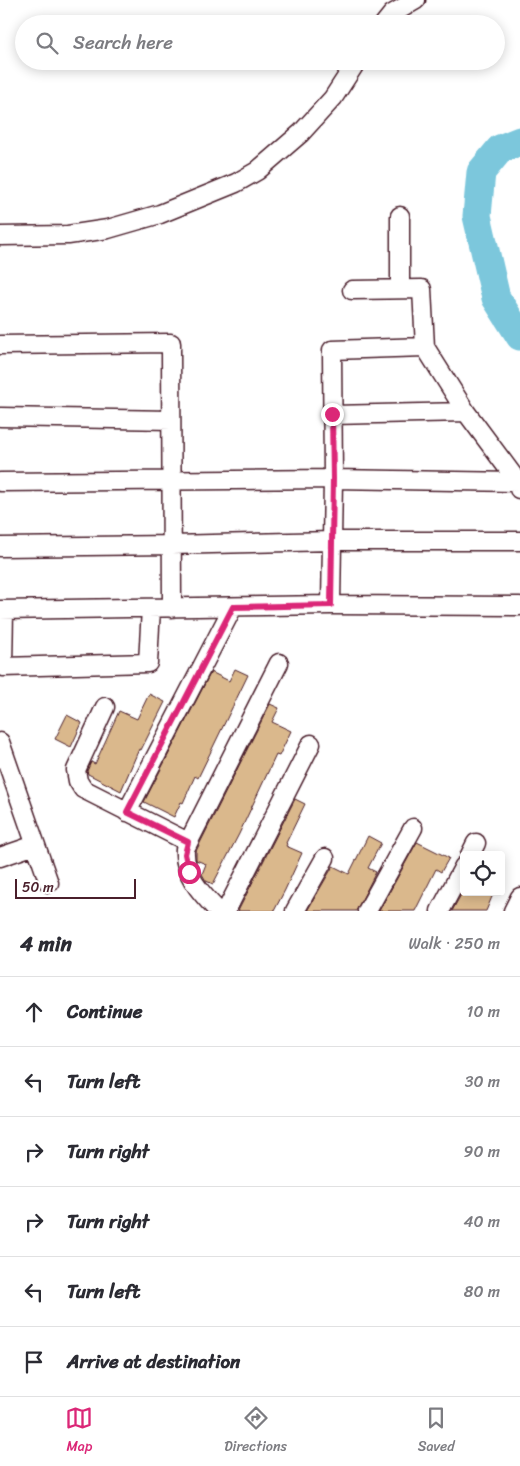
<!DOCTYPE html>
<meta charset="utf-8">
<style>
:root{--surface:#fff;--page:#f7f7f7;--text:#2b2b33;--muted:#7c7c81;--line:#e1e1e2;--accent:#db2777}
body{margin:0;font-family:Sriracha,sans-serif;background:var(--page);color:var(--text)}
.controls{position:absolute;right:15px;bottom:15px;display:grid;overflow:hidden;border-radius:5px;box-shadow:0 2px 12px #0003}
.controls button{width:45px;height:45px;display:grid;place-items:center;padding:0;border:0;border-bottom:1px solid var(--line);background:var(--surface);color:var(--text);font:25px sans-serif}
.scale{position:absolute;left:15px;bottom:12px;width:121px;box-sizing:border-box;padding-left:5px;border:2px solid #4a1f2b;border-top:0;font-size:14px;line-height:18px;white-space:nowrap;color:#4a1f2b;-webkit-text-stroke:4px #fff;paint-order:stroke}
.stop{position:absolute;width:15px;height:15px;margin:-11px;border:4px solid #db2777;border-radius:50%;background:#fff}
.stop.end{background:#db2777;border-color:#fff;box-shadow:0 1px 5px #0008}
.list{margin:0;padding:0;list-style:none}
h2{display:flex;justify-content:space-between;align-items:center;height:65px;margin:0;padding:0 20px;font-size:21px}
h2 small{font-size:16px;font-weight:400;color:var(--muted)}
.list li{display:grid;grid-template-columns:32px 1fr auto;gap:15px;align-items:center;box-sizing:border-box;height:70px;padding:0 20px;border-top:1px solid var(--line)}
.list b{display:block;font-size:19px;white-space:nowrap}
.list em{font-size:16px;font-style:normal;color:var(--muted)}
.icon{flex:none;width:28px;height:28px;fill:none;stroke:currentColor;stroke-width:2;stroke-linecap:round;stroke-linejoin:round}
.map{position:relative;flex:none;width:520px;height:911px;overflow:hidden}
.search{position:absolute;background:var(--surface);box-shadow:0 2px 12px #0003;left:15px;right:15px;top:15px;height:55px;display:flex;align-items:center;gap:12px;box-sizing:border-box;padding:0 18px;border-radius:28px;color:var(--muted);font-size:19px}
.sheet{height:485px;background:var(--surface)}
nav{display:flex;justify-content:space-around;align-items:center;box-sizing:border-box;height:70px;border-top:1px solid var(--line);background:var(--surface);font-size:14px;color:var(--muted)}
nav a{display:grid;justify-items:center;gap:2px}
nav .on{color:var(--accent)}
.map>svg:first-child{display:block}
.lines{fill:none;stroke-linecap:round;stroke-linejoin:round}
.river{stroke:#7cc7dc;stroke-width:29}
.building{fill:#dab88c;stroke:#4a1f2b}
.minor-casing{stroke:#4a1f2b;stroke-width:21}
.minor{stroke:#fff;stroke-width:18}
.route{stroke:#db2777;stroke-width:6}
</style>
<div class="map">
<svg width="520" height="911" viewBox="0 0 520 911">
<rect width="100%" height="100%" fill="#fff"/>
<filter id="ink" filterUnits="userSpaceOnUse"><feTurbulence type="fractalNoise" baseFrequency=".02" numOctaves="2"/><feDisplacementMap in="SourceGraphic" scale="10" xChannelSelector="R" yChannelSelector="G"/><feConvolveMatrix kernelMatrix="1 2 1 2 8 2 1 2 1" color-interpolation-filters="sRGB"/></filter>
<g filter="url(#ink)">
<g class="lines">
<path class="river" d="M520 141 500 149 481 172 477 216 496 298 520 336"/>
</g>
<path class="building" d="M235 669 248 675 198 778 195 776 183 803 181 802 174 817 144 802 211 672 229 681Z
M149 694 165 702 141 750 139 749 121 791 88 774 87 771 91 762 95 764 119 711 137 719Z
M270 704 279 708 272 722 291 731 279 756 276 755 239 834 213 884 206 881 202 874 206 864 196 860V851Z
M67 715 82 723 71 747 55 739Z
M295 799 305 804 286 843 287 844 286 846 302 853 285 890 274 911H238Z
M368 836 381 843 368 868 376 872 356 911H307L333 866 349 874Z
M417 842 449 858 441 872 436 869 415 911H379Z
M464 889V892H494L486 911H452Z"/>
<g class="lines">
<defs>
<path id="minor" d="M384 24 392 14 416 0
M400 216V289
M0 236 68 235 108 229 160 214 236 183 257 171 301 133 333 98 357 61
M352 290 422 289 425 347 466 412 518 482 519 489
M0 345 171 343 172 608
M332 415 466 412
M0 417 171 420
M0 482 333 479 518 482
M0 547 172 545 332 541H520
M331 605 333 479 332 350 425 347
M0 610 331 605 520 606
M4 610 3 667 148 663 151 608
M105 707 76 770 78 781 83 789 188 842
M0 742 49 883
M127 812 233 607
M470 855 476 843
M0 857 35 845
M218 911C202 894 183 875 185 849L279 663
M226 911 311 744
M295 911 325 858
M367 911 413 828
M440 911 464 866
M513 911 520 897"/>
</defs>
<use href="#minor" class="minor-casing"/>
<use href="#minor" class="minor"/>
</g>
</g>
<g class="lines" filter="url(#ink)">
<path class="route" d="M189 872 185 854 188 842 127 812 233 607 331 605 333 479 332 414"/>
</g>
</svg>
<div class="controls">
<button><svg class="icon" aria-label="locate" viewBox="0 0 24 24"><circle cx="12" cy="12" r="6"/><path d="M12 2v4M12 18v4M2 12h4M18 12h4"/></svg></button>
</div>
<div class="scale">50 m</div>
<div class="stop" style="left:189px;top:872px"></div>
<div class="stop end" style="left:332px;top:414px"></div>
<div class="search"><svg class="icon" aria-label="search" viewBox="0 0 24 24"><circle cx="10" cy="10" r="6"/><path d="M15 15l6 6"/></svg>Search here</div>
</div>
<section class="sheet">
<h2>4 min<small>Walk · 250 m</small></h2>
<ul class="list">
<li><svg class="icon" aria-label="ahead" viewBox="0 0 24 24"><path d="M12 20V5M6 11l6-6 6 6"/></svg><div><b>Continue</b></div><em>10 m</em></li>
<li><svg class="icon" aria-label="left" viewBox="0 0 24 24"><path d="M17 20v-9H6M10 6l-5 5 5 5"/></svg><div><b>Turn left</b></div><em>30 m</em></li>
<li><svg class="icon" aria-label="right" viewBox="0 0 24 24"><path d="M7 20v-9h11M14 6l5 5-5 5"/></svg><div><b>Turn right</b></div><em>90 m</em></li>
<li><svg class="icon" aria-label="right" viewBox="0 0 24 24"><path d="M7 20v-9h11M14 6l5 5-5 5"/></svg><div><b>Turn right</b></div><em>40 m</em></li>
<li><svg class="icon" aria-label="left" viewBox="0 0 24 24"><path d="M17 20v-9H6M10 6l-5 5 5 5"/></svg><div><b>Turn left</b></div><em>80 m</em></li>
<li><svg class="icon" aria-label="arrive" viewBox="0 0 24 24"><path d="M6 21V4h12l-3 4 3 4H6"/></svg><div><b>Arrive at destination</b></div></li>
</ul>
</section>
<nav>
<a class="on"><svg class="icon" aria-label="map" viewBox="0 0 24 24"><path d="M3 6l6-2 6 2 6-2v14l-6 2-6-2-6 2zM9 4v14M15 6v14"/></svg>Map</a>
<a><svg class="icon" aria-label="directions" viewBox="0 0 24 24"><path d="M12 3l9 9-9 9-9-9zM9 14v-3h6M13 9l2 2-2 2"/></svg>Directions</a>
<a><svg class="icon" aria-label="saved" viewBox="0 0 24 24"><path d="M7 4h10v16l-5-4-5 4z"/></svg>Saved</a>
</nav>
